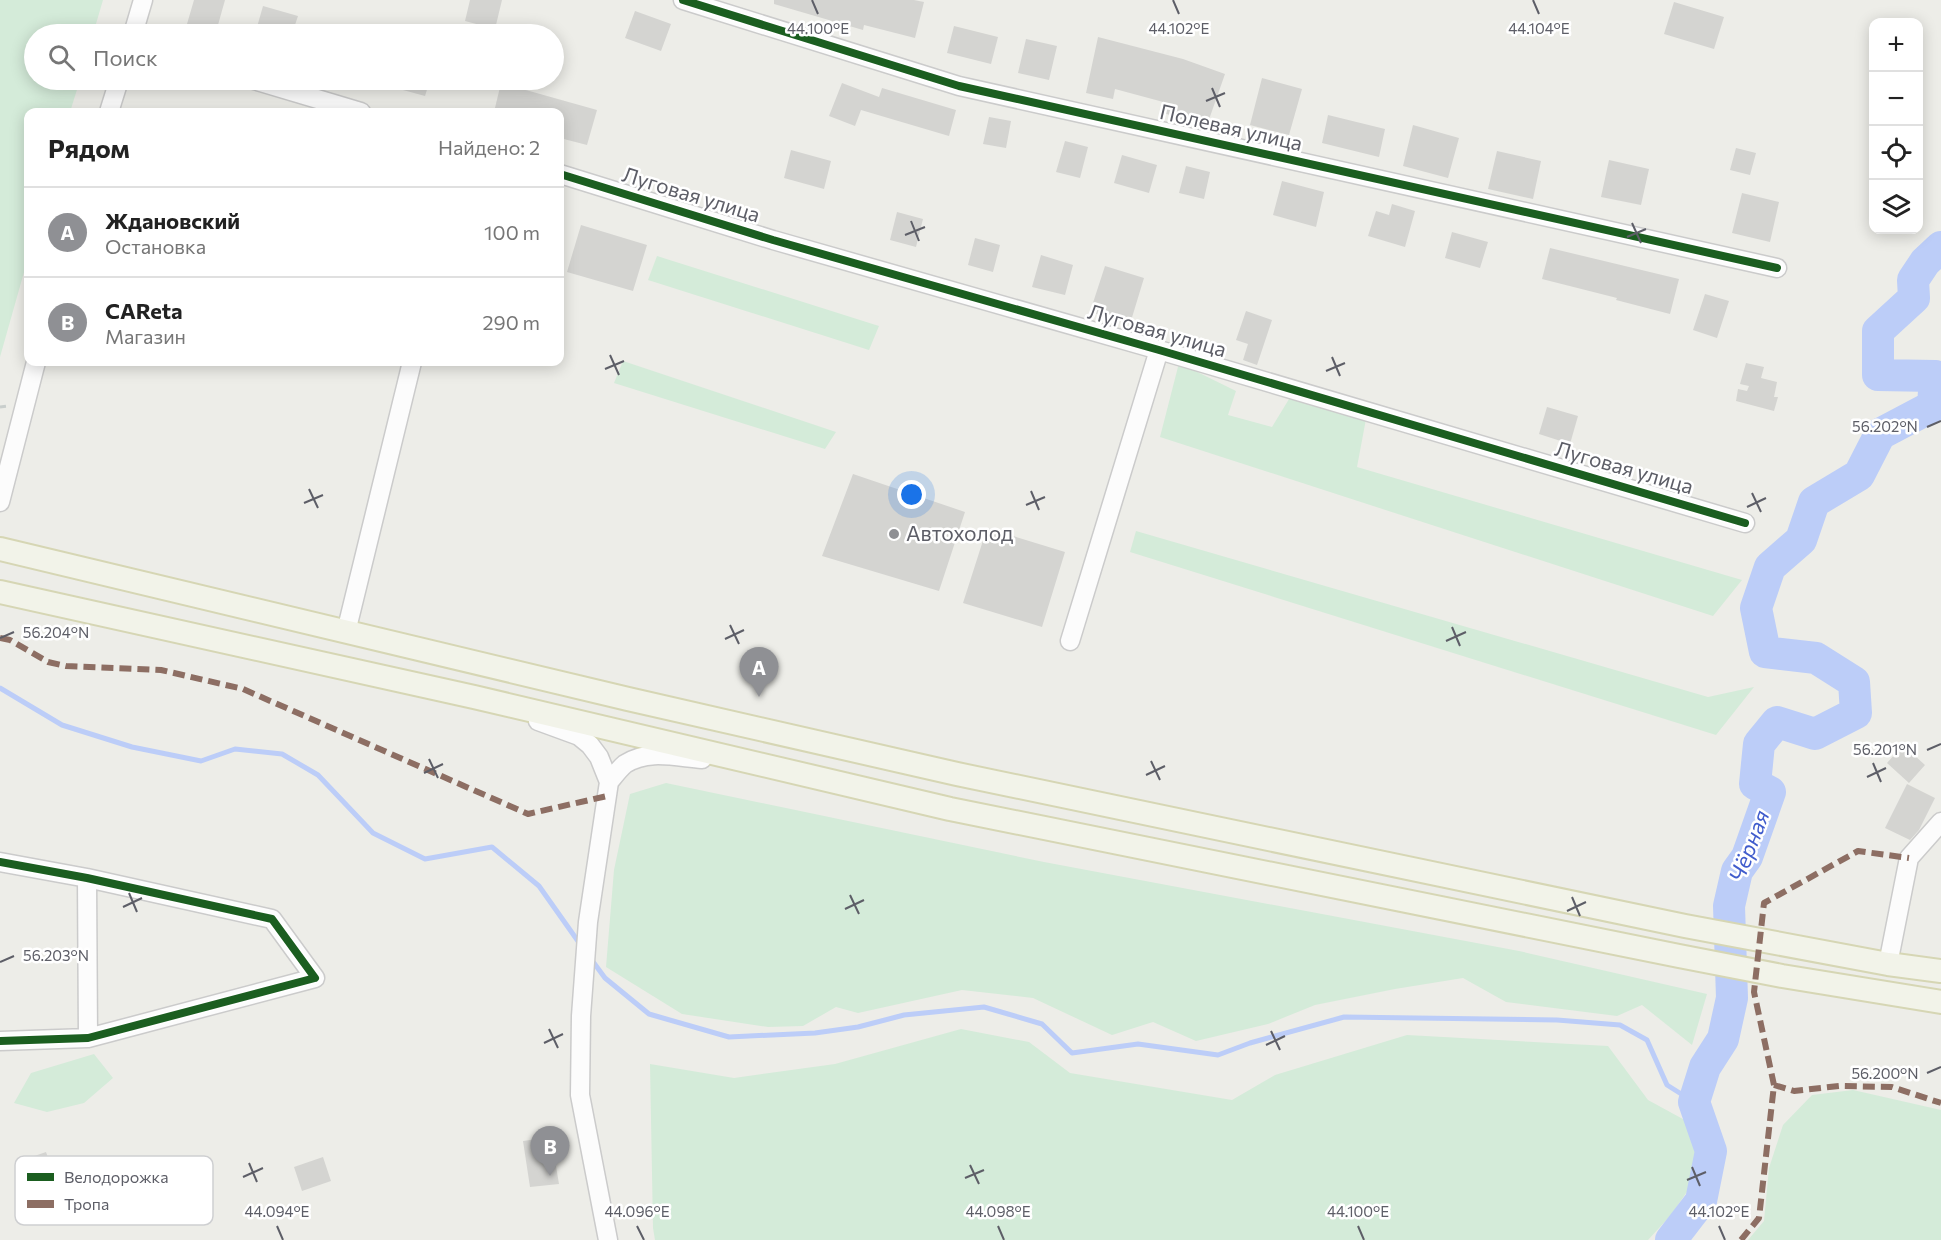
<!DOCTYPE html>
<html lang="ru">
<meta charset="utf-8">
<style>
:root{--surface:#fff;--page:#f2f2f2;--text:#222;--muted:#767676;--line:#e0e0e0;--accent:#8f9094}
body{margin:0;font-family:Commissioner,sans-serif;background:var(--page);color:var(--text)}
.controls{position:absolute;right:18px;top:18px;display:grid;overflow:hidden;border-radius:12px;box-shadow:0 3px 15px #0003}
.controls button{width:54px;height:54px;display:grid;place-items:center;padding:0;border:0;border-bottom:2px solid var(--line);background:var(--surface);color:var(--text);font:30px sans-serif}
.you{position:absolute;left:912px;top:495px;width:21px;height:21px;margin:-15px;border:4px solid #fff;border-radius:50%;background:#1a73e8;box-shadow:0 0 0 9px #1a73e833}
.badge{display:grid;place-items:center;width:39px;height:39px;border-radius:50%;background:var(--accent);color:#fff;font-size:20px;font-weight:700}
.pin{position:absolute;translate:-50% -50px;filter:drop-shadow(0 2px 3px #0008)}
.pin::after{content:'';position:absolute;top:32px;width:21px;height:18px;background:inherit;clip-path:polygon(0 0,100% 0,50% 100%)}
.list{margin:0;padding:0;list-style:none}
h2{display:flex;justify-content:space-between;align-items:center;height:78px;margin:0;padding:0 24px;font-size:26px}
h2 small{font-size:20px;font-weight:400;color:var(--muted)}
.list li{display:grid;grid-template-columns:39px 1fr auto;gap:18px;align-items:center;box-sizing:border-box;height:90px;padding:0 24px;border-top:2px solid var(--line)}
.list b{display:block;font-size:22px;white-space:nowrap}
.list p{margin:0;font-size:20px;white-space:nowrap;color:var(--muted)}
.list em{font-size:20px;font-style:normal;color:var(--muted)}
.icon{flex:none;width:33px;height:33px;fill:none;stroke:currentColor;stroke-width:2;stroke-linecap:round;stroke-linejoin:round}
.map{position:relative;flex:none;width:1941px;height:1240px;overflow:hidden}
.search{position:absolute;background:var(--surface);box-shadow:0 3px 15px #0003;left:24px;top:24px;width:540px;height:66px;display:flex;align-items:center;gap:15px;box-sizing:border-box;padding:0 21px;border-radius:33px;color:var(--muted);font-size:22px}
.panel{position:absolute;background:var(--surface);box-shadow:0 3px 15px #0003;left:24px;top:108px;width:540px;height:258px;border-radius:12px}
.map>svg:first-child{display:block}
.green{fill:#d4ebd9}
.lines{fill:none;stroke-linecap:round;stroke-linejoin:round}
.stream{stroke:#bccdf8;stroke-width:5}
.river{stroke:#bccdf8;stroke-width:32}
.building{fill:#d4d4d1}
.minor-casing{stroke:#cbcbcb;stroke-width:21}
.major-casing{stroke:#d6d6b4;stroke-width:26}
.path{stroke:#c9cecc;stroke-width:3;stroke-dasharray:6 3;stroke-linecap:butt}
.minor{stroke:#fcfcfc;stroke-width:18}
.major{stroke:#f2f3e9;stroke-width:22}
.quiet{stroke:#8d6e63;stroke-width:6;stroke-dasharray:12 6;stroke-linecap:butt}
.cycleway-casing{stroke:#fff;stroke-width:11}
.cycleway{stroke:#1b5e20;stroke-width:8}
.ticks{fill:none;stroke:#5d5e67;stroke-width:2}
.poi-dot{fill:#8f9094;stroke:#fff;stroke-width:2}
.labels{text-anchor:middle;stroke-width:5;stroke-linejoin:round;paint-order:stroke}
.street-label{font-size:21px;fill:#5d5e67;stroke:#fff}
.poi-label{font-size:21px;fill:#5d5e67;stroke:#fff;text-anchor:start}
.water-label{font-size:22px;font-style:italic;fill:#405ccc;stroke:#fff}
.key{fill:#fff;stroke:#cecfd1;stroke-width:1.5}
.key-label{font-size:16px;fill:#5d5e67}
.ticks-label{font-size:15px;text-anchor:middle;fill:#5d5e67;stroke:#fff;stroke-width:5;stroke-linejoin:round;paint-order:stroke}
</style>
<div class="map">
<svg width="1941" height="1240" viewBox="0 0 1941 1240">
<rect width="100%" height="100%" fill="#edede8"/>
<path class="green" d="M0 0H103L93 34H34V80H80L70 112H28V258L0 357Z
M657 256 879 326 869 350 648 280Z
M623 361 836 432 825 449 614 383Z
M1179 363 1236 391 1228 415 1272 427 1300 381 1369 403 1357 467 1742 580 1713 616 1160 437Z
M1136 531 1708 697 1754 687 1716 735 1130 552Z
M666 783 1044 862 1519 951 1707 994 1692 1045 1642 1005 1617 1016 1506 1002 1463 978 1395 989 1315 1005 1268 1024 1196 1041 1153 1022 1112 1035 1033 998 962 990 858 1013 836 1007 803 1026 768 1027 682 1014 606 967 614 870 630 794Z
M961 1029 1029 1042 1070 1073 1232 1100 1275 1075 1407 1035 1608 1046 1648 1100 1692 1124 1706 1164 1671 1215 1648 1240H655L653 1228 650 1064 734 1078 835 1064Z
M94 1054 113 1078 84 1103 47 1112 14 1103 31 1073Z
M1853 1090 1941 1110V1240H1748L1764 1221 1769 1168 1783 1125 1812 1095Z"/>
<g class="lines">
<path class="stream" d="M0 688 62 725 132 747 201 761 235 749 282 754 318 775 373 833 425 859 492 847 539 886 580 944
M591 959 605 978 649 1014 729 1037 815 1033 858 1027 904 1015 984 1007 1042 1024 1072 1053 1138 1044 1218 1055 1250 1043 1344 1017 1557 1020 1620 1025 1647 1040 1667 1085 1694 1102"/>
<path class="river" d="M1671 1240 1701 1201 1711 1151 1694 1102 1705 1067 1723 1039 1732 998 1729 906 1737 871 1747 857 1770 792 1755 784 1759 744 1777 722 1815 734 1856 713 1854 682 1816 658 1765 652 1756 608 1770 567 1801 540 1814 502 1859 475 1880 434 1933 406 1935 376 1878 375V331L1914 298 1913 280 1925 262 1941 247"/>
</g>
<path class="building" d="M194 0H225L216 32 187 24Z
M470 0H502L495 29 465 21Z
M774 0H914L924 2 915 38 864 25 863 30 774 4Z
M1674 2 1724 17 1714 49 1664 34Z
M263 6 298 16 292 34H255Z
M635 11 671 24 661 51 625 38Z
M954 26 998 37 991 64 947 53Z
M1098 37 1183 59 1225 74 1206 128 1164 113 1167 103 1115 89 1113 99 1086 93Z
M1026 39 1057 46 1049 80 1018 73Z
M1262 78 1302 89 1289 135 1250 125Z
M382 80H430L425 96 381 84Z
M501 83 597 110 587 145 560 138V112H494Z
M842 83 879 97 882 88 956 110 949 136 861 110 855 126 829 116Z
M1328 115 1385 129 1379 157 1322 143Z
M989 117 1011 121 1006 148 983 144Z
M1413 125 1459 138 1448 178 1403 166Z
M1065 141 1088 147 1080 178 1056 172Z
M1736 148 1756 153 1750 175 1730 170Z
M791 150 831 161 824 189 784 178Z
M1497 151 1541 161 1533 199 1488 189Z
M1122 155 1157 165 1149 193 1114 183Z
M1609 160 1649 169 1641 205 1601 197Z
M1186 166 1210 172 1204 199 1179 193Z
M1282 181 1324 192 1316 227 1273 215Z
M1742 193 1779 202 1770 242 1732 233Z
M1392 204 1415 211 1405 247 1368 236 1376 211 1389 215Z
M897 212 923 219 916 247 890 240Z
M581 225 647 245 633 291 567 272Z
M1452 232 1488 242 1480 268 1445 258Z
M975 238 1000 245 993 272 968 265Z
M1550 248 1679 279 1670 314 1616 300 1617 298 1542 279Z
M1041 255 1073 265 1065 295 1032 287Z
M1105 266 1144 278 1130 324 1090 312Z
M1705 294 1729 301 1717 338 1693 330Z
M1246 311 1272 320 1257 365 1243 360 1248 344 1236 340Z
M1746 363 1764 367 1761 378 1777 382 1774 397H1778L1774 411 1736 401 1738 389 1747 391 1749 386 1740 384Z
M1547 407 1578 416 1570 444 1539 434Z
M853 474 965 512 939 591 822 556Z
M987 528 1065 552 1042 627 963 603Z
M1903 745 1925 765 1909 783 1887 763Z
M1907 784 1935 798 1919 830 1910 840 1885 828Z
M551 1137 559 1184 530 1187 523 1141Z
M46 1152 54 1175 31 1183 23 1160Z
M323 1157 331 1181 302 1191 294 1167Z"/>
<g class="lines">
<defs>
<path id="minor" d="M683 0 959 86 1777 268
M133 34 143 0
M254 80 361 112
M109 112 119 80
M560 174 773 240 1159 350 1745 523
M0 502 36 362
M346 632 412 362
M1070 641 1159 350
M538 721 579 736 590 745 599 757 609 782 588 922 581 1016 580 1095 608 1240
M609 782C614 776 619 769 625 764 648 749 676 757 702 759
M0 862 87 878 272 919 315 978 88 1038 0 1041
M87 878 88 1038
M1888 964 1909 858 1941 822"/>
<path id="major" d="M0 549 628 699 957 774 1685 926 1888 964 1941 971
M0 592 474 697 950 809 1679 956 1782 976 1941 1002"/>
</defs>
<use href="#minor" class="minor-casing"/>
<use href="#major" class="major-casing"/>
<path class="path" d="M0 407 8 406"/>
<use href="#minor" class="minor"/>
<use href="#major" class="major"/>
<path class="quiet" d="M0 638 10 640 48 662 66 666 161 670 243 689 528 814 607 796
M1774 1085 1794 1091 1839 1086 1892 1087 1941 1103
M1741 1240 1759 1218 1774 1085 1754 992 1764 903 1858 851 1909 858"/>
<defs>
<path id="cycleway" d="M683 0 959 86 1777 268
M560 174 773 240 1159 350 1745 523
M0 862 87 878 272 919 315 978 88 1038 0 1041"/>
</defs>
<use href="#cycleway" class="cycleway-casing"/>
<use href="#cycleway" class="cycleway"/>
</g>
<path class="ticks" d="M812 0 818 14M1173 0 1179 14M1533 0 1539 14M1212 88 1220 107M1206 101 1225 93M911 221 919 241M1632 223 1641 243M905 235 925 227M1627 237 1646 229M610 355 619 375M1332 357 1340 376M605 369 624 361M1326 371 1345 363M1927 427 1941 421M309 489 318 508M1031 491 1039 510M1752 493 1761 512M304 503 323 495M1026 505 1045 497M1747 507 1766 498M730 625 739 644M1452 627 1460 646M0 638 14 632M725 639 744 630M1446 641 1466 632M1927 750 1941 744M429 759 438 778M1151 761 1160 780M1873 763 1881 782M424 773 443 764M1146 775 1165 766M1867 777 1886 768M129 893 137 912M850 895 859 914M1572 897 1580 916M123 907 142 898M845 909 864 900M1567 911 1586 902M0 962 14 956M549 1029 558 1048M1271 1031 1280 1050M544 1043 563 1034M1266 1045 1285 1036M1927 1073 1941 1067M249 1163 257 1182M970 1165 979 1184M1692 1167 1700 1186M243 1177 263 1168M965 1178 984 1170M1687 1180 1706 1172M277 1226 283 1240M637 1226 644 1240M998 1226 1004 1240M1358 1226 1364 1240M1719 1226 1725 1240"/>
<circle class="poi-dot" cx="894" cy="534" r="6"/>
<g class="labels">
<g class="street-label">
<text transform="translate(1231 128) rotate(13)" y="7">Полевая улица</text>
<text transform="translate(691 195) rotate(17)" y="7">Луговая улица</text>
<text transform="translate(1157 331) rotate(16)" y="7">Луговая улица</text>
<text transform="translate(1624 468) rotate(16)" y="7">Луговая улица</text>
</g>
<g class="poi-label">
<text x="906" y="541">Автохолод</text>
</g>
<g class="water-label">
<text transform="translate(1749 846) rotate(-69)" y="8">Чёрная</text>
</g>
</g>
<rect x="15" y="1156" width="198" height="69" rx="9" class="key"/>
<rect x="27" y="1173" width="27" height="8" fill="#1b5e20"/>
<rect x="27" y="1200" width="27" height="8" fill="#8d6e63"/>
<g class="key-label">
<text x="64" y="1183">Велодорожка</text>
<text x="64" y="1210">Тропа</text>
</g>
<g class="ticks-label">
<text x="1179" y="34">44.102°E</text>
<text x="818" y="34">44.100°E</text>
<text x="1539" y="34">44.104°E</text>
<text x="1885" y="432">56.202°N</text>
<text x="56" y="638">56.204°N</text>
<text x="1885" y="755">56.201°N</text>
<text x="56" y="961">56.203°N</text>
<text x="1885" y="1079">56.200°N</text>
<text x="277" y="1217">44.094°E</text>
<text x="637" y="1217">44.096°E</text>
<text x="998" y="1217">44.098°E</text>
<text x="1358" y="1217">44.100°E</text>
<text x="1719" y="1217">44.102°E</text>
</g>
</svg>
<div class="controls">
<button>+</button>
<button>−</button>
<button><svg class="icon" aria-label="locate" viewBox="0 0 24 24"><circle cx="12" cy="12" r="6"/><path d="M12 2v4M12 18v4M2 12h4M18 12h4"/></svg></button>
<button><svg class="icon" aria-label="layers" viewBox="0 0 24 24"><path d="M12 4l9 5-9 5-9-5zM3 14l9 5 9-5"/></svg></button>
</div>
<div class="you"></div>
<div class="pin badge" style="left:759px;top:697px">A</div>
<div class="pin badge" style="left:550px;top:1176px">B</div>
<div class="search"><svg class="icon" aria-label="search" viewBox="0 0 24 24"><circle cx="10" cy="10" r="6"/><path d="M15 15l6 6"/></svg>Поиск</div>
<section class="panel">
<h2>Рядом<small>Найдено: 2</small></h2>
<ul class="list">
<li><span class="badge">A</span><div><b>Ждановский</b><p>Остановка</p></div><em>100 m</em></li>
<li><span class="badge">B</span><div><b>CAReta</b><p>Магазин</p></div><em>290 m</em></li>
</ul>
</section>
</div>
